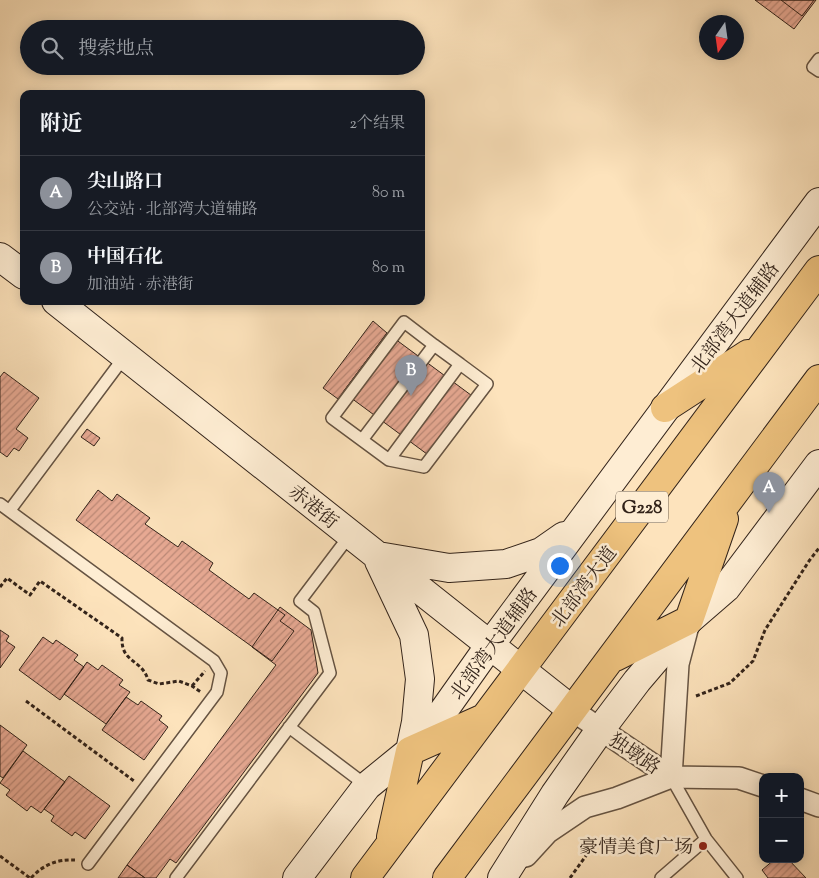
<!DOCTYPE html>
<html lang="zh">
<meta charset="utf-8">
<style>
:root{--surface:#171b24;--page:#242831;--text:#f1f3f6;--muted:#9ea1a6;--line:#363941;--accent:#8c9099}
body{margin:0;font-family:"Sorts Mill Goudy","Noto Serif SC",serif;background:var(--page);color:var(--text)}
.controls{position:absolute;right:15px;bottom:15px;display:grid;overflow:hidden;border-radius:10px;box-shadow:0 2px 12px #0003}
.controls button{width:45px;height:45px;display:grid;place-items:center;padding:0;border:0;border-bottom:1px solid var(--line);background:var(--surface);color:var(--text);font:25px sans-serif}
.compass{position:absolute;left:699px;top:15px;width:45px;height:45px;border-radius:50%;background:var(--surface);box-shadow:0 2px 12px #0003;rotate:193deg}
.you{position:absolute;left:559px;top:565px;width:18px;height:18px;margin:-12px;border:4px solid #fff;border-radius:50%;background:#1a73e8;box-shadow:0 0 0 8px #1a73e833}
.badge{display:grid;place-items:center;width:32px;height:32px;border-radius:50%;background:var(--accent);color:#fff;font-size:16px;font-weight:700}
.pin{position:absolute;translate:-50% -41px;filter:drop-shadow(0 1px 2px #0008)}
.pin::after{content:'';position:absolute;top:26px;width:18px;height:15px;background:inherit;clip-path:polygon(0 0,100% 0,50% 100%)}
.list{margin:0;padding:0;list-style:none}
h2{display:flex;justify-content:space-between;align-items:center;height:65px;margin:0;padding:0 20px;font-size:21px}
h2 small{font-size:16px;font-weight:400;color:var(--muted)}
.list li{display:grid;grid-template-columns:32px 1fr auto;gap:15px;align-items:center;box-sizing:border-box;height:75px;padding:0 20px;border-top:1px solid var(--line)}
.list b{display:block;font-size:19px;white-space:nowrap}
.list p{margin:0;font-size:16px;white-space:nowrap;color:var(--muted)}
.list em{font-size:16px;font-style:normal;color:var(--muted)}
.icon{flex:none;width:28px;height:28px;fill:none;stroke:currentColor;stroke-width:2;stroke-linecap:round;stroke-linejoin:round}
.map{position:relative;flex:none;width:819px;height:878px;overflow:hidden}
.search{position:absolute;background:var(--surface);box-shadow:0 2px 12px #0003;left:20px;top:20px;width:405px;height:55px;display:flex;align-items:center;gap:12px;box-sizing:border-box;padding:0 18px;border-radius:28px;color:var(--muted);font-size:19px}
.panel{position:absolute;background:var(--surface);box-shadow:0 2px 12px #0003;left:20px;top:90px;width:405px;height:215px;border-radius:10px}
.map>svg:first-child{display:block}
.building{fill:url(#building-hatch);stroke:#32231a}
.lines{fill:none;stroke-linecap:round;stroke-linejoin:round}
.lane-casing{stroke:#655342;stroke-width:14}
.street-casing{stroke:#655342;stroke-width:24}
.secondary-casing{stroke:#32231a;stroke-width:30}
.highway-casing{stroke:#32231a;stroke-width:30}
.path{stroke:#32231a;stroke-width:3;stroke-dasharray:4 2.5;stroke-linecap:butt}
.lane{stroke:#feedd3;stroke-width:11}
.street{stroke:#feedd3;stroke-width:21}
.secondary{stroke:#feedd3;stroke-width:28}
.highway{stroke:#eec27e;stroke-width:28}
.poi-dot{fill:#8f2418;stroke:#feedd3;stroke-width:2}
.labels{text-anchor:middle;stroke-width:5;stroke-linejoin:round;paint-order:stroke}
.shield{fill:#feedd3;stroke:#6f6052;stroke-width:1}
.shield-label{font-size:18px;font-weight:bold;fill:#32231a}
.street-label{font-size:19px;fill:#32231a;stroke:#feedd3}
.poi-label{font-size:19px;fill:#32231a;stroke:#feedd3;text-anchor:end}
</style>
<div class="map">
<svg width="819" height="878" viewBox="0 0 819 878">
<defs>
<pattern id="building-hatch" width="6" height="6" patternUnits="userSpaceOnUse" patternTransform="scale(1.25)"><rect width="6" height="6" fill="#e7a993"/><path d="M-1 1l2-2M0 6l6-6M5 7l2-2" fill="none" stroke="#bc8977"/></pattern>
</defs>
<rect width="100%" height="100%" fill="#fde3bc"/>
<filter id="stains"><feTurbulence type="fractalNoise" baseFrequency=".004" numOctaves="4"/><feColorMatrix values="0 0 0 0 .2 0 0 0 0 .09 0 0 0 0 .02 0 0 0 .5 -.17"/></filter>
<radialGradient id="worn" r=".72"><stop offset=".6" stop-color="#630" stop-opacity="0"/><stop offset="1" stop-color="#630" stop-opacity=".3"/></radialGradient>
<path class="building" d="M755 0H816L794 29Z
M781 0H814L802 16Z
M373 321 387 333 338 399 323 388Z
M387 333 479 401 435 460 343 392Z
M4 372 39 398 16 429 28 438 19 451 14 448 7 457 0 452V377Z
M87 429 100 438 94 446 81 437Z
M98 490 112 501 117 494 150 518 145 524 178 547 182 541 213 563 209 570 249 599 254 593 285 615 280 621 294 631 272 661 76 520Z
M280 607 311 630 318 673 176 863 170 859 156 878H145L127 865 276 665 252 647Z
M0 630 9 636 6 641 15 647 0 668Z
M43 637 53 644 56 640 78 655 74 660 84 667 60 700 19 670Z
M87 662 98 670 102 665 123 680 119 685 130 692 106 724 64 694Z
M126 697 138 705 141 701 162 716 159 720 168 727 144 760 102 730Z
M0 725 27 745 3 778 0 776Z
M23 751 65 782 41 813 31 806 27 811 6 795 10 790 0 783Z
M69 776 110 806 85 839 75 832 72 836 51 821 54 816 44 809Z
M775 859H788L806 878H768L762 870Z
M127 865 145 878H118Z"/>
<g class="lines">
<defs>
<path id="lane" d="M819 59 813 67 819 71
M362 440 434 345 404 322 332 418 389 460 460 364 434 345
M389 460 424 467 487 384 460 364
M0 504 214 661 221 673 217 692 88 864
M10 510 125 356
M289 727 367 786
M671 777 706 839 737 878
M176 878 330 673 314 612 300 601 350 535
M661 878 706 839"/>
<path id="street" d="M572 710 671 777 739 778 763 786
M800 799 819 806
M526 856 548 832 585 807 617 798 671 777 678 664 689 622"/>
<path id="secondary" d="M0 257 24 275
M56 301 572 710
M378 556 449 568 506 564 541 552 564 536
M379 561 414 635 420 679 416 722 410 751
M297 878 367 786 410 751 437 720 490 645 819 202
M502 878 555 794 600 730 637 681 689 620 726 588 819 464"/>
<path id="highway" d="M665 408 748 354
M615 657 689 620 724 519
M391 837 410 751 484 718
M365 878 819 270
M447 878 819 379"/>
</defs>
<use href="#lane" class="lane-casing"/>
<use href="#street" class="street-casing"/>
<use href="#secondary" class="secondary-casing"/>
<use href="#highway" class="highway-casing"/>
<path class="path" d="M0 587 7 578 30 595 40 581 122 638C121 663 142 659 148 680L159 684 179 681 192 686 201 692
M192 686 205 671
M696 696 730 683 753 661 765 630 809 561 819 548
M26 701 134 781
M0 856 30 878
M31 878C43 865 57 859 75 860
M570 878 593 846"/>
<use href="#lane" class="lane"/>
<use href="#street" class="street"/>
<use href="#secondary" class="secondary"/>
<use href="#highway" class="highway"/>
</g>
<circle class="poi-dot" cx="703" cy="846" r="5"/>
<g class="labels">
<rect class="shield" x="616" y="491.5" width="52" height="31" rx="4"/>
<g class="shield-label">
<text x="642" y="513">G228</text>
</g>
<g class="street-label">
<text transform="translate(734 317) rotate(-53)" y="7">北部湾大道辅路</text>
<text transform="translate(314 506) rotate(39)" y="7">赤港街</text>
<text transform="translate(583 586) rotate(-53)" y="7">北部湾大道</text>
<text transform="translate(493 643) rotate(-54)" y="7">北部湾大道辅路</text>
<text transform="translate(635 753) rotate(34)" y="7">独墩路</text>
</g>
<g class="poi-label">
<text x="693" y="853">豪情美食广场</text>
</g>
</g>
<rect width="100%" height="100%" filter="url(#stains)"/>
<rect width="100%" height="100%" fill="url(#worn)"/>
</svg>
<div class="controls">
<button>+</button>
<button>−</button>
</div>
<svg class="compass" viewBox="-18 -18 36 36"><path d="M0-13l5 13h-10z" fill="#e53935"/><path d="M0 13l5-13h-10z" fill="#9ea1a6"/></svg>
<div class="you"></div>
<div class="pin badge" style="left:769px;top:513px">A</div>
<div class="pin badge" style="left:411px;top:396px">B</div>
<div class="search"><svg class="icon" aria-label="search" viewBox="0 0 24 24"><circle cx="10" cy="10" r="6"/><path d="M15 15l6 6"/></svg>搜索地点</div>
<section class="panel">
<h2>附近<small>2个结果</small></h2>
<ul class="list">
<li><span class="badge">A</span><div><b>尖山路口</b><p>公交站 · 北部湾大道辅路</p></div><em>80 m</em></li>
<li><span class="badge">B</span><div><b>中国石化</b><p>加油站 · 赤港街</p></div><em>80 m</em></li>
</ul>
</section>
</div>
